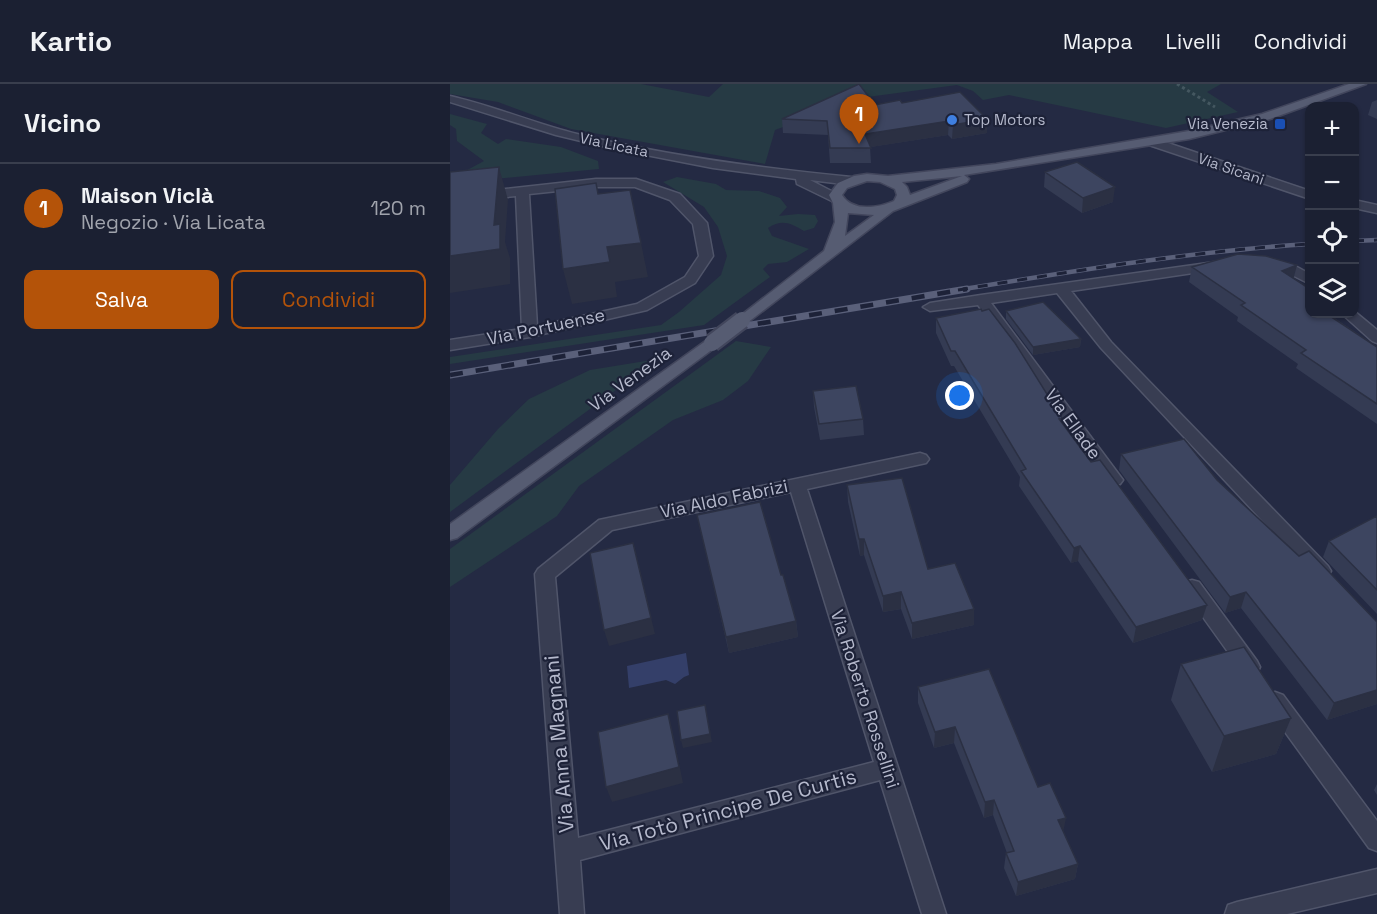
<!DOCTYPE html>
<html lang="it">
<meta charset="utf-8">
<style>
:root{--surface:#1b2032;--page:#24283a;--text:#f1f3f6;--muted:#a0a3ac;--line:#393e4d;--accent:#b45309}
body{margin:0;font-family:"Space Grotesk",sans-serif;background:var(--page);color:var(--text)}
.controls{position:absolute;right:18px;top:18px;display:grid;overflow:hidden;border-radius:12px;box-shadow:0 2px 4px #0004}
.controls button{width:54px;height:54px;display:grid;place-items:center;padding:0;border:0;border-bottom:2px solid var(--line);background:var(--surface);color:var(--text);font:30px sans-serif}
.you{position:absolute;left:510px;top:312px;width:21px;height:21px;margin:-15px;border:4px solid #fff;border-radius:50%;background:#1a73e8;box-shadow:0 0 0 9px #1a73e833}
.badge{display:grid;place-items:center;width:39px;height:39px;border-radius:50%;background:var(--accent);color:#fff;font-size:20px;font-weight:700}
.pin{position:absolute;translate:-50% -50px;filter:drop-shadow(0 2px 3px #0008)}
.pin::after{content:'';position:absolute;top:32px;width:21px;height:18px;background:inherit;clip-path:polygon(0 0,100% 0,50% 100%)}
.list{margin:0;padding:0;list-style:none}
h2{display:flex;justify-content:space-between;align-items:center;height:78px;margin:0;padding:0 24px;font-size:26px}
h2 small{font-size:20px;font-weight:400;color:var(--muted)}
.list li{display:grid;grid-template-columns:39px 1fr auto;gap:18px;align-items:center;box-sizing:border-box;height:90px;padding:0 24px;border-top:2px solid var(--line)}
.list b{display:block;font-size:22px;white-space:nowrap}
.list p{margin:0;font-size:20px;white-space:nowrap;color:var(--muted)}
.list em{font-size:20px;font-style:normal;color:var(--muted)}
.actions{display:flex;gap:12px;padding:18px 24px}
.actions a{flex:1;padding:14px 0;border:2px solid var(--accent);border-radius:12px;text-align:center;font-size:21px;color:var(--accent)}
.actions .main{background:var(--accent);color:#fff}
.icon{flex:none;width:33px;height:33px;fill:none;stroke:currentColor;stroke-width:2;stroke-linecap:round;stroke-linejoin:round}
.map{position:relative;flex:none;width:927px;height:830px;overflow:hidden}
header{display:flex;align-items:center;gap:36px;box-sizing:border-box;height:84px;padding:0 30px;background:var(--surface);border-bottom:2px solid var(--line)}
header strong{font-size:28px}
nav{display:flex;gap:33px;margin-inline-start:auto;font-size:21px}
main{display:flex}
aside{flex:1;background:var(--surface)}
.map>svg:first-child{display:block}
.green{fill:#263a44}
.water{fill:#343f69}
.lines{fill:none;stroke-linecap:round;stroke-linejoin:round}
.minor-casing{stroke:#50556a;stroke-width:3}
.tertiary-casing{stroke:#50556a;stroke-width:3}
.primary-casing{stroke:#42465c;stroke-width:3}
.path{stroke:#445760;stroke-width:3;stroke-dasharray:3 3;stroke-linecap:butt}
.minor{fill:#383d52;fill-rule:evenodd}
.tertiary{fill:#383d52;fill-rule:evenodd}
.primary{fill:#565c72;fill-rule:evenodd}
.rail-far1-casing{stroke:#5a607a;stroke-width:4.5}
.rail-casing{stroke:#5a607a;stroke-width:7}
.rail-far1{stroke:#1d2238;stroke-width:3;stroke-dasharray:10;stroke-linecap:butt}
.rail{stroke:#1d2238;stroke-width:4.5;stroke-dasharray:13;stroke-linecap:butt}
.primary-bridge-casing{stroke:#42465c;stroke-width:20;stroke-linecap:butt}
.primary-bridge{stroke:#565c72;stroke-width:16}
.wall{fill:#343b53}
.shaded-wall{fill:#2b3043}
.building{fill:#3d4560;stroke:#2b3043;stroke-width:1.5}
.shop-dot{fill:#3f7fe0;stroke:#1d2238;stroke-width:2}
.transit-dot{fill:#1a4fb4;stroke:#1d2238;stroke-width:2}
.labels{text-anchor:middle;stroke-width:4.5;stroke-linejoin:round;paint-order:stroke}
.far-poi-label{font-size:15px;fill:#b5b9cc;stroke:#1d2238;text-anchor:start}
.far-street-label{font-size:15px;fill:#b5b9cc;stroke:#1d2238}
.street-label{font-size:18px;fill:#b5b9cc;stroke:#1d2238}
.near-street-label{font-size:21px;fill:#b5b9cc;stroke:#1d2238}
</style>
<header>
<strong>Kartio</strong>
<nav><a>Mappa</a><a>Livelli</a><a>Condividi</a></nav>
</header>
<main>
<aside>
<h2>Vicino<small></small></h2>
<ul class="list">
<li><span class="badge">1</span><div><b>Maison Viclà</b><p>Negozio · Via Licata</p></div><em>120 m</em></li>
</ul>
<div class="actions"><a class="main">Salva</a><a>Condividi</a></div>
</aside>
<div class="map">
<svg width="927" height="830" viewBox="0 0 927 830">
<rect width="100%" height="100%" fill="#242a43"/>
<path class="green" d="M0 0H191L259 13 273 0H771L757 8 788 28 716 44 559 11 533 16 523 7 507 1 410 14 325 46 315 80 121 45 48 18 0 10Z
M0 30 37 40 31 49 48 60 56 55 111 63 148 77 149 85 12 98 8 91 34 77 7 57 6 45 0 41Z
M227 93 266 100 276 106 309 107 330 114 337 123 329 132 348 130 365 131 368 137 364 144 354 147C340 139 332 135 318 144L322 152 359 165 337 178 318 180 313 185 320 193 254 241 0 280V273L211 241 229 228 271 191 277 172 268 143 254 123 213 98Z
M286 257 321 263 298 297 273 316 223 336 129 402 107 432 0 503V465Z
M208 275 0 428V401L48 345 79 315 140 286Z"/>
<path class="water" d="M236 569 239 591 234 593 225 600 216 596 179 604 177 582Z"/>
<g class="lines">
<defs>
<path id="minor" d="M703 54 860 107V115L699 61V55Z
M146 95H186L230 110 257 139 263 172 245 199 197 226 80 253 0 266V256L72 245 66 112 0 119V111ZM146 103H185L220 116 243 140 249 172 235 193 187 220 87 242 79 110Z
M904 116 927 121V129L904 124Z
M765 178 770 179 772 182 770 185 621 207 661 258 878 482 881 487 878 492 871 494 864 492 651 264 607 209 541 219 670 392 673 396 670 400H658L528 221 480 227 473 223 480 219 531 211Z
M823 178 847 183 860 190V200L838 189 818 185 816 182 818 179Z
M904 227 927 246V259L922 257 892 230H904Z
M470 369 476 371 479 375 476 379 357 405 496 830H472L430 696 130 776 134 830H110L85 490 88 485 149 436ZM341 408 424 678 128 754 105 493 162 446Z
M742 496 749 498 807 577 810 583 807 589 800 591 793 589 735 508 732 503 735 498Z
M825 608 833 611 927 737V767L919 764 817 623 814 617 817 611Z
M927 785V809L837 830H775L778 821 787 818Z"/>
<path id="tertiary" d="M0 12C43 22 84 39 127 50 217 72 309 84 401 93L407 97 401 101 360 96 391 112 392 115 386 119 347 100 346 95 263 84 160 64 106 51 0 18Z"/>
<path id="primary" d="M899 0H916L820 35 739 55 514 91 519 95 517 98 443 127 297 239 292 240 285 236 374 167 385 138 383 119 379 111 388 99 404 92 417 90 438 92 546 80 739 47 812 30ZM512 92 460 111 457 103 452 98ZM417 97 430 98 445 105 447 111 444 117C428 124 402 128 392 111L397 104ZM398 129 424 131 395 152Z
M262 254 270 259 267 262 7 454 0 456V440L257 256Z"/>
</defs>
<use href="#minor" class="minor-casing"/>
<use href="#tertiary" class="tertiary-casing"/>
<use href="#primary" class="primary-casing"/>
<path class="path" d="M727 0 765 23"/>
<use href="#minor" class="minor"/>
<use href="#tertiary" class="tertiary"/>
<use href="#primary" class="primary"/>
<defs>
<path id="rail-far1" d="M904 157 927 156
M508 206C625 187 742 167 860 160"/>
<path id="rail" d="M0 291 517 205"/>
</defs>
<use href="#rail-far1" class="rail-far1-casing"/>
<use href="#rail" class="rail-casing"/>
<use href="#rail-far1" class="rail-far1"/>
<use href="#rail" class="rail"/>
<defs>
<path id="primary-bridge" d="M262 259 292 236"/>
</defs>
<use href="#primary-bridge" class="primary-bridge-casing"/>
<use href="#primary-bridge" class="primary-bridge"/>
</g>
<path class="wall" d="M927 16V35L918 31 922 18Z
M452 19 537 49 502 55 498 51 420 63 421 79H380L378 51 333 49 332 35 425 21Z
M595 88 663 118 632 129 594 103Z
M847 181 844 194 885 230 883 233 927 263V340L846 284 848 280 787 237 788 233 739 198 742 183Z
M556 227 631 255 630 263 583 271 556 235Z
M486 234 612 334 611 338 752 536 683 559 628 477 621 479 569 402 570 393 504 282H501L486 249Z
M363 307 413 335 414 351 370 356 364 323Z
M671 370 767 396 849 472 927 538V620L877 636 791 524 775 529 669 386Z
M397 401 478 485 524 525V541L462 555 451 525 433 528 414 471 410 472 398 418Z
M247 431 331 491 346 537 348 553 279 569Z
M927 432V530L873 473 879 457Z
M731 580 841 634 826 670 762 688 721 616Z
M468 603 588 703 613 748 628 780 625 795 566 812 554 784 556 769H557L543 731 534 734 504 659 484 664 468 619Z
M927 700V711L924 706Z"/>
<path class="shaded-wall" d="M537 35V49L502 55 503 41Z
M499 37 498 51 415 64V50Z
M49 83 58 116 55 158 60 174V200L0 209V172L44 141Z
M665 103 663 118 632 129 633 114Z
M191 159 198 193 165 198 167 213 122 220 113 185 157 163Z
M847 181 843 196 832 187Z
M631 255 630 263 583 271V263Z
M409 455H414V471L410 472Z
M183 459 205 550 159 562 154 546Z
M630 462 628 477 621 479 624 464Z
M451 508V525L433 528V512Z
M796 508 791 524 775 529 780 513Z
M757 521 752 536 683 559 686 543Z
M524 525V541L462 555V539Z
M346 537 348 553 279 569 276 553Z
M927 606V620L877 636 884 619Z
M255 621 262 658 233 664 231 656Z
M218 630 222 645 233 699 162 718 156 703Z
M841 634 826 670 762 688 774 652Z
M505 643 504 659 484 664 485 648Z
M544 716 543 731 534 734 535 718Z
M616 734 613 749 608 736Z
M628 780 625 795 566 812 568 798Z"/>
<path class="building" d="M409 0 425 21 450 16 452 19 510 8 537 35 503 41 499 37 415 50 421 64H380L377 37 332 35Z
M627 78 665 103 633 114 595 88Z
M49 83 44 141 50 140V165L0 172V88Z
M146 99 148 110 180 106 191 159 157 163 160 178 113 185 105 105Z
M788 170 816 172 847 181 832 187 860 205V230H877L927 263V320L851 269 856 266 791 221 795 219 742 183Z
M593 218 631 255 583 263 556 227Z
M531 225 532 227 539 225 565 259 612 334 609 335 641 378 650 376 757 521 686 543 630 462 624 464 571 387 576 385 505 267H501L486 234Z
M406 302 413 335 369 340 363 307Z
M734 355 767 396 849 472 859 467 927 538V606L884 619 796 508 780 513 671 370Z
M452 394 478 485 505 479 524 525 462 539 451 508 433 512 414 455H409L397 401Z
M310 418 331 491H333L346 537 276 553 247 431Z
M927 432V506L879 457Z
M183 459 201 534 154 546 140 469Z
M794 563 841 634 774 652 731 580Z
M539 585 588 703 600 699 616 734 608 736 628 780 568 798 556 769 564 767 544 716 535 718 505 643 485 648 468 603Z
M255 621 260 650 231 656 227 627Z
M218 630 229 683 156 703 148 648Z"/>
<circle class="shop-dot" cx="502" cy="36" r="6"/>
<rect class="transit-dot" x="824" y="34" width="12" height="12" rx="3"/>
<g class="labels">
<g class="far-poi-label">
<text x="514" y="41">Top Motors</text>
<text x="818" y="45" text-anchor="end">Via Venezia</text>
</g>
<g class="far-street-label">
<text transform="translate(164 61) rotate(12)" y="5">Via Licata</text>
<text transform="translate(781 85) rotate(19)" y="5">Via Sicani</text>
</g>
<g class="street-label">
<text transform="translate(96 243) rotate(-12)" y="6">Via Portuense</text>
<text transform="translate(180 295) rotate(-36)" y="6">Via Venezia</text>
<text transform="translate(623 340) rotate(54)" y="6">Via Ellade</text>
<text transform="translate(274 415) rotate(-12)" y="6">Via Aldo Fabrizi</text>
<text transform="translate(415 615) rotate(72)" y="6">Via Roberto Rossellini</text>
</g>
<g class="near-street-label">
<text transform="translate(109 660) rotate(-95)" y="7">Via Anna Magnani</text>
<text transform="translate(278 726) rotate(-15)" y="7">Via Totò Principe De Curtis</text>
</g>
</g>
</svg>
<div class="controls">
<button>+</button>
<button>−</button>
<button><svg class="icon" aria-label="locate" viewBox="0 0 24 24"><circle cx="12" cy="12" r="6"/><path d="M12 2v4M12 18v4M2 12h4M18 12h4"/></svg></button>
<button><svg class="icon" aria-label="layers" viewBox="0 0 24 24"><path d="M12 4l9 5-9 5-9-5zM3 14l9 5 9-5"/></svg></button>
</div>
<div class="you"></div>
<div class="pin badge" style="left:409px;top:60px">1</div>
</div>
</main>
